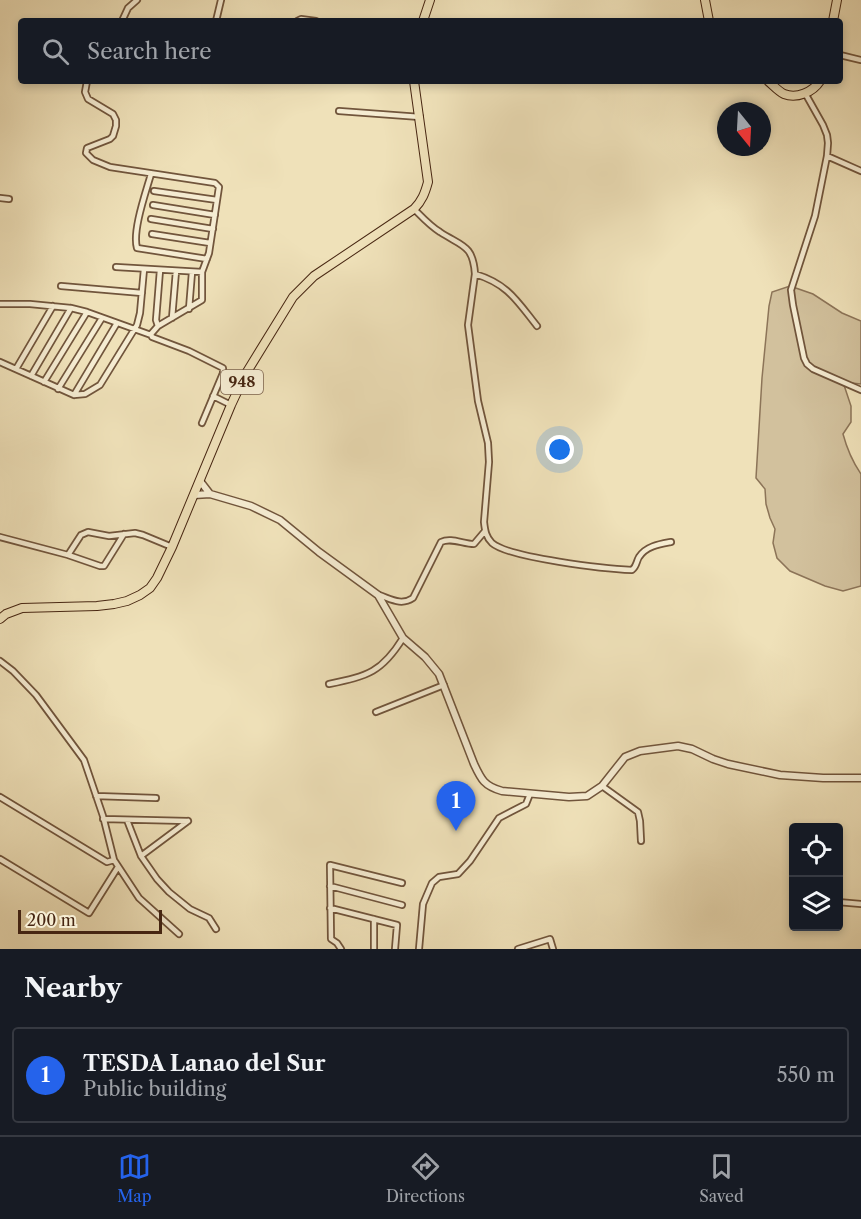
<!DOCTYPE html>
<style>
:root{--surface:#171b24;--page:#20242c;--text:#f1f3f6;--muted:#9ea1a6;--line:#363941;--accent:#2563eb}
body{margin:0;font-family:"Libre Caslon Text",serif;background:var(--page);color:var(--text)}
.controls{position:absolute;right:18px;bottom:18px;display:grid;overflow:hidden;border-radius:6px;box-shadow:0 3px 9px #0003}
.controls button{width:54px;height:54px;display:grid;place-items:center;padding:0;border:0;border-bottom:2px solid var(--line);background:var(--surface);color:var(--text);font:30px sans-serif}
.compass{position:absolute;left:717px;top:102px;width:54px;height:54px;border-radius:50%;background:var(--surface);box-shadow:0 3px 9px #0003;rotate:162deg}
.scale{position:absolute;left:18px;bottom:15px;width:144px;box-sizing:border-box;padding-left:6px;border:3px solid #472612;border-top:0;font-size:16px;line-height:21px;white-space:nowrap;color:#472612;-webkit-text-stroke:4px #f5ecd2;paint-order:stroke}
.you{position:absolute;left:560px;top:450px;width:21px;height:21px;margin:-15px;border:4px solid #fff;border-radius:50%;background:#1a73e8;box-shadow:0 0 0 9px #1a73e833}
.badge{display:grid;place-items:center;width:39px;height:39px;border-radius:50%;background:var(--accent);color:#fff;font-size:20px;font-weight:700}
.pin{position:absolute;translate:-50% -50px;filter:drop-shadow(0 2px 3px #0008)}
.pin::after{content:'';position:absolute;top:32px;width:21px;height:18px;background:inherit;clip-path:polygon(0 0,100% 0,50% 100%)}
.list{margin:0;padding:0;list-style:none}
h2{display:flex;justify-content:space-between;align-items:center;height:78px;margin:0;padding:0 24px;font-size:26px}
h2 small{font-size:20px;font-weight:400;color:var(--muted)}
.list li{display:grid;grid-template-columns:39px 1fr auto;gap:18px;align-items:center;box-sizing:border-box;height:96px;margin:0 12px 12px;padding:0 12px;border:2px solid var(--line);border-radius:6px}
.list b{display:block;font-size:22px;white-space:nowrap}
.list p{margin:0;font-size:20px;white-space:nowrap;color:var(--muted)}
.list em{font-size:20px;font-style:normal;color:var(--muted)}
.icon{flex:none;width:33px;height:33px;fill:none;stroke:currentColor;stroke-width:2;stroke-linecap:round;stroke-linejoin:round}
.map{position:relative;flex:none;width:861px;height:949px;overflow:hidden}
.search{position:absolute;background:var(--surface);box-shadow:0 3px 9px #0003;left:18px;right:18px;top:18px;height:66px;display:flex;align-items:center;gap:15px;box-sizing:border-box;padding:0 21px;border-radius:6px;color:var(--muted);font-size:22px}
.sheet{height:186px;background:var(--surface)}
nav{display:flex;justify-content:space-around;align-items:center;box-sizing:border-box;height:84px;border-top:2px solid var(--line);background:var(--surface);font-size:16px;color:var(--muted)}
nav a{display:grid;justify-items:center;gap:3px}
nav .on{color:var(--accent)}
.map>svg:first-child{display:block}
.green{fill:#d2c19d;stroke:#8c7458;stroke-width:1.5}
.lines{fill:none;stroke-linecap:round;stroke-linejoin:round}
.minor-casing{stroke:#71553c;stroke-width:8}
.tertiary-casing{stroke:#71553c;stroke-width:9}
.primary-casing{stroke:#472612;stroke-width:10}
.minor{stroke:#f5ecd2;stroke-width:4.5}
.tertiary{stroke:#f5ecd2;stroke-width:6}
.primary{stroke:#efe1b9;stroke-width:8}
.labels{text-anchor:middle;stroke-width:4.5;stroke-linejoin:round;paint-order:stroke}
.shield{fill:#f5ecd2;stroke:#7b614c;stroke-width:1.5}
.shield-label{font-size:15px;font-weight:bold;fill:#472612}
</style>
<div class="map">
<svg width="861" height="949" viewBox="0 0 861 949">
<rect width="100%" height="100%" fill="#efe1b9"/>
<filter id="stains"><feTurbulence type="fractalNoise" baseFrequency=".00333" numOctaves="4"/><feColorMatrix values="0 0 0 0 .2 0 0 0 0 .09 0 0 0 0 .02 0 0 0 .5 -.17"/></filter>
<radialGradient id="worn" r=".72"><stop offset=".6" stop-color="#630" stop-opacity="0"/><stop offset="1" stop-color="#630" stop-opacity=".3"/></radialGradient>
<path class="green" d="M790 286 813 294 842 313 861 321V384L843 382 851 406V422L843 434C847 449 852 461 861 474V586L843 591 825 586 790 571 777 558 773 543 775 529 770 518 766 504 765 489 756 478 762 378 769 306 772 292Z"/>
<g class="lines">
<defs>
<path id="minor" d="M122 21 128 8 137 0
M216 21 221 0
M297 21 301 19 316 21
M840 55 861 60
M87 81 85 92 88 99 113 114 116 120V126L113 136 110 139 87 148 86 153 93 160 110 167 215 183 219 187 209 253 202 272V300L158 326 151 334 152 337 189 351 223 368V373L202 423
M805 93 823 125 827 135 828 143 827 156 815 216 791 290 793 305 804 358 807 364 813 369 861 390
M339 111 420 117
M827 156 861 171
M151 174C146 192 132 231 137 248L207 259
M154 191 217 200
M0 198 9 199
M153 205 215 215
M414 209C422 217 430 226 440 232 461 246 473 244 475 274L468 325 478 401 488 443 489 462 484 522C485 531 486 537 492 543 509 558 607 569 632 570 637 566 636 562 639 557 646 546 660 544 671 542
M151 219 213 229
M152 234 210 243
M116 267 202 272
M475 274C508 284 517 301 537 326
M61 286 142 293
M0 304H30L71 308 87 312 151 335
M189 309 192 272
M172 318 176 271
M158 326 156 320 160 270
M0 362 74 395 85 394 100 385 137 325 140 313 144 269
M16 369 53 306
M31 376 71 308
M44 382 87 312
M58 389 102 318
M74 395 117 323
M213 396 231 405
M0 537 68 555 81 535 88 532 109 536 135 533 143 535 172 547
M68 555 100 566H104L124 534
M379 595C391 599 401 606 413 598L441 542C451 537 463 544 474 544L485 531
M0 661 13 671 36 695 84 760 103 816 114 860 139 898 179 934
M329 684C368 676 382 672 403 638
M376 712 444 685
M602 786 638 812 640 821 641 841
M96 796 156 798
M0 797 107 862 114 860
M103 819 188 821
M127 820 141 856 157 879 169 892 190 909 209 918 216 929
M141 856 188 821
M0 859 89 913 118 867
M330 886 402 905
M838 902 861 904
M330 908 397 925 395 949
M374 919V949
M341 949 337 943 331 939 330 865 402 883
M419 949 423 904 432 883 439 877 458 874 470 861 499 818 526 804 530 794
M518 949 550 939 553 949"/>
<path id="tertiary" d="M200 481 210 494
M194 495 210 494 251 506 280 520 319 552 378 595 403 638 425 657 439 674 474 764C481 779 484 786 502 791L569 797 587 796 602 786 625 757 640 751 678 746 692 749 713 759 728 764 780 775 823 778H861"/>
<path id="primary" d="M705 0 709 21
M423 21 430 0
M833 21 837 0
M768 81C773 85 778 91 784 94 797 99 813 92 820 81
M0 619 6 614 22 608 97 606 114 604 127 601 140 595 150 588 157 578 172 547 231 405 245 375 293 297 314 276 414 209C422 201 425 193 428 182L414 81"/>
</defs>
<use href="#minor" class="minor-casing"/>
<use href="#tertiary" class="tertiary-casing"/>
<use href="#primary" class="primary-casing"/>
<use href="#minor" class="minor"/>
<use href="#tertiary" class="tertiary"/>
<use href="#primary" class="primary"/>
</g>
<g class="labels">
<rect class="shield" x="221" y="370" width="42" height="24" rx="4.5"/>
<g class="shield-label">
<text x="242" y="387">948</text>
</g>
</g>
<rect width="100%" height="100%" filter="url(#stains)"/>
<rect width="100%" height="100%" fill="url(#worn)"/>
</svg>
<div class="controls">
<button><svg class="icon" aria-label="locate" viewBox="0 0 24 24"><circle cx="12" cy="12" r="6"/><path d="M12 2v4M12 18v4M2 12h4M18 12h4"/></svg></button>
<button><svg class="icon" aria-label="layers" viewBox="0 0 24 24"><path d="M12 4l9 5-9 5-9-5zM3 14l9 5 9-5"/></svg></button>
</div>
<svg class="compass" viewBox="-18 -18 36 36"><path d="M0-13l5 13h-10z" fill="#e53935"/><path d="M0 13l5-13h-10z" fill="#9ea1a6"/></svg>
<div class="scale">200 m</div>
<div class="you"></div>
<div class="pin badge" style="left:456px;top:831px">1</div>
<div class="search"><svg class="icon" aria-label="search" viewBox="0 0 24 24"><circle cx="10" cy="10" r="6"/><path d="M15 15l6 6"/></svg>Search here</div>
</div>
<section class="sheet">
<h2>Nearby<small></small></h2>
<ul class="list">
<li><span class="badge">1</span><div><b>TESDA Lanao del Sur</b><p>Public building</p></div><em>550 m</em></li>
</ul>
</section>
<nav>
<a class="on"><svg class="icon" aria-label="map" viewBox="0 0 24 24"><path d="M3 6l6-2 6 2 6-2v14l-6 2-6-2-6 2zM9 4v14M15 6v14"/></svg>Map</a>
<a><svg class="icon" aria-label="directions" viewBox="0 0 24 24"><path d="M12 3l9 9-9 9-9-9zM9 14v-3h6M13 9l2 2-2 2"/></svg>Directions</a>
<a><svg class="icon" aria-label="saved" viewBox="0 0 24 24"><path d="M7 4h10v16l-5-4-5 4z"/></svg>Saved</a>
</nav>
